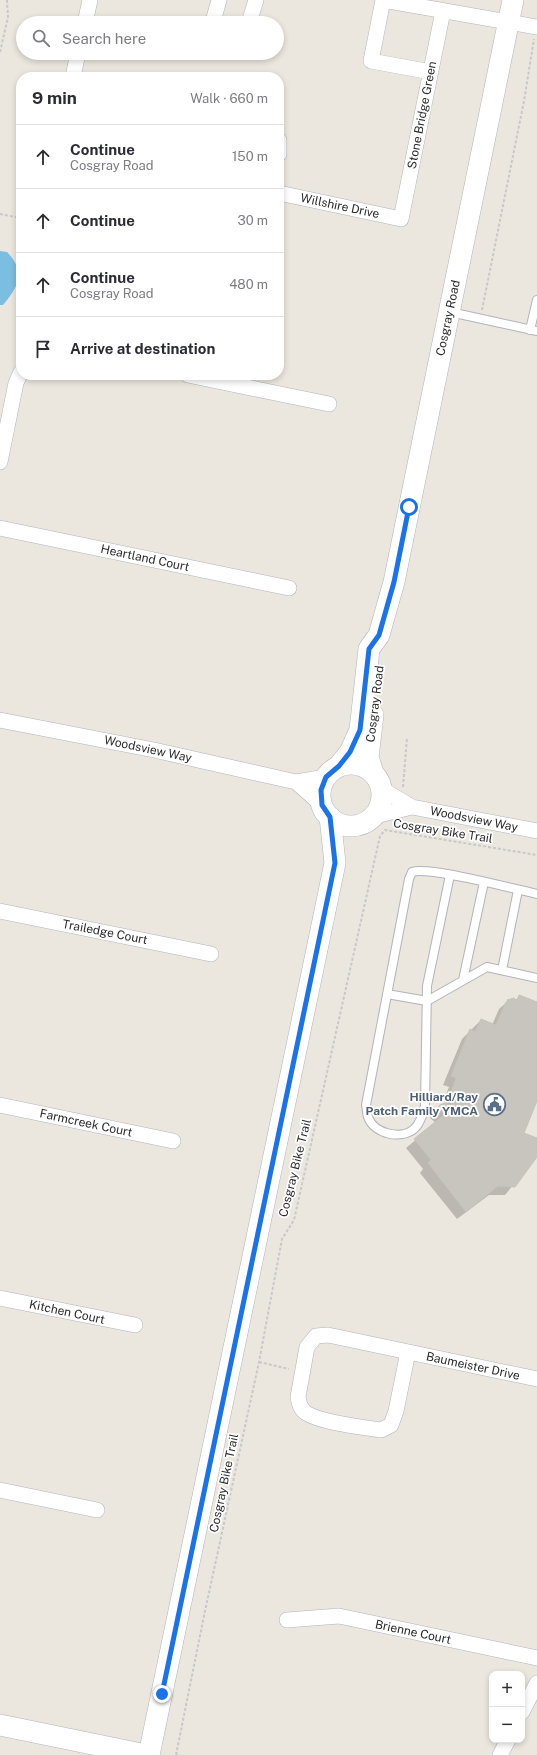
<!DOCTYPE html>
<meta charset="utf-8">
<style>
:root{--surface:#fff;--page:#f2f2f3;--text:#2b2b33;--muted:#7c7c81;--line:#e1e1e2}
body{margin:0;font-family:"Public Sans",sans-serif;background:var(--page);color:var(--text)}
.controls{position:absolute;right:12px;bottom:12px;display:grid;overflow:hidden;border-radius:8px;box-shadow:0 2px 6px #0003}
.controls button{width:36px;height:36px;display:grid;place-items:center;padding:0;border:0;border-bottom:1px solid var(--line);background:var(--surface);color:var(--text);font:20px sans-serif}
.stop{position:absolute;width:12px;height:12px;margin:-9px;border:3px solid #1a73e8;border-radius:50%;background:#fff}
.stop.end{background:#1a73e8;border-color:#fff;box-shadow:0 1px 4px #0008}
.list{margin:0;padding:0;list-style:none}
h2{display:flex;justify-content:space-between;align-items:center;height:52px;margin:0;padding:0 16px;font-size:17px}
h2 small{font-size:13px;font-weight:400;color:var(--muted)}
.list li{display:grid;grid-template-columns:26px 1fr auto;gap:12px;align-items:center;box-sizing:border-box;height:64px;padding:0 16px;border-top:1px solid var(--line)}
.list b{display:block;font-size:15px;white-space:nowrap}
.list p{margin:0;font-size:13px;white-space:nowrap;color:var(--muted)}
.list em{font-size:13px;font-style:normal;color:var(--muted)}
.icon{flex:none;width:22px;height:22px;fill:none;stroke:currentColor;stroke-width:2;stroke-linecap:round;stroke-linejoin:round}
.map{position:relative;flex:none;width:537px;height:1755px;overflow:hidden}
.search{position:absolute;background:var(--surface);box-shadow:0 2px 6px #0003;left:16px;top:16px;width:268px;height:44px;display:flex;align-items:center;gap:10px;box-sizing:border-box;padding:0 14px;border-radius:22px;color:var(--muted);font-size:15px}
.panel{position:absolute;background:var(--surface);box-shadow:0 2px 6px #0003;left:16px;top:72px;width:268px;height:308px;border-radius:16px}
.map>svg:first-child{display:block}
.water{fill:#7cbee2}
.shadow{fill:#0003}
.building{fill:#c7c5bd;stroke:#c6c3b8}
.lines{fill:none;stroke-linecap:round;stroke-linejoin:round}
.lane-casing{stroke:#b2b3bd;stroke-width:10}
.street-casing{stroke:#b2b3bd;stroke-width:16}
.secondary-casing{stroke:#b2b3bd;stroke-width:22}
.path{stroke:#c8c8c8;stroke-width:2;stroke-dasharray:3 2;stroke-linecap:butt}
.lane{stroke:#fff;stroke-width:8}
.street{stroke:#fff;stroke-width:15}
.secondary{stroke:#fff;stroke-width:21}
.route{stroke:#1a73e8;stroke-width:5}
.labels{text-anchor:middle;stroke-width:3.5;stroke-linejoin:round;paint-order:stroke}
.street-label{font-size:12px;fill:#2b2b2b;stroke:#fff}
.service-label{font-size:12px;font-weight:bold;fill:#4e5e75;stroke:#fff;text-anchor:end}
</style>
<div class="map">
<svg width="537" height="1755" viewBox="0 0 537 1755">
<rect width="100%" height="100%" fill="#ebe7de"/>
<path class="water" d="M0 251 7 252C26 272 19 286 3 305H0Z"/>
<path class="shadow" d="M519 996 537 1003V1098L523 1134 537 1141V1156L505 1195H489L457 1219 420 1173 423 1169 406 1148 436 1123 430 1118 447 1103 443 1101 449 1087 443 1085 462 1039 481 1020 492 1025 499 1009 508 1001H515Z"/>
<path class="building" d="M519 995 537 1002V1101L524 1133 537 1138V1157L515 1187 498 1186 466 1212 428 1163 431 1160 414 1139 445 1114 437 1109 440 1105 445 1103 451 1105 456 1094 451 1092 456 1078 451 1076 470 1029 475 1032 481 1019 496 1025 506 1002 508 1003 507 1000 514 998 517 1001Z"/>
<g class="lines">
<defs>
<path id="lane" d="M450 312 537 331
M530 330 537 300
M450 875 427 986 425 1106C423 1114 420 1124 414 1129 401 1140 374 1134 368 1117 367 1114 367 1109 366 1105L409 879 412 872C428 866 515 889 537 894
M502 970 518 890
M463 980 484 882
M387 994 427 1001 487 967 537 978"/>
<path id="street" d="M85 23 90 0
M215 23 214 18 219 0
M249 23 256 0
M431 72 371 61 383 0 537 27
M73 77 78 53
M279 140V154
M279 193 401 219 443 11
M188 375 329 404
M0 462 16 383 21 372
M0 528 289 588
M0 720 154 750 296 782 326 777
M296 782 322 805
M382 789 412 807 537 831
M375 816 412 807
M0 911 211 954
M0 1105 173 1141
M0 1298 135 1325
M408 1352 396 1411 391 1425 381 1430C362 1427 322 1423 306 1413 300 1409 299 1403 298 1397L307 1347 316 1336 328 1335 537 1379
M0 1490 97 1510
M287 1620 339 1616 537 1658
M522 1712 537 1683
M500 1755 508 1740"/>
<path id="secondary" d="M320 795a31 31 0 1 1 62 0a31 31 0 1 1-62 0Z
M339 766 350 752 360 730 369 649 379 635 394 582 513 0
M373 773 368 757 373 715
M0 1725 146 1755
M149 1755 335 863 330 817"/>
</defs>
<use href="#lane" class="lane-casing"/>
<use href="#street" class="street-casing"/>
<use href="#secondary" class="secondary-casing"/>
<path class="path" d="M0 52 8 17 7 0
M0 214 21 218
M482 310 524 101 534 39
M403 787 407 738
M259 1362 289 1369
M176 1755 205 1611 259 1362 282 1239 294 1220 380 836 385 830 537 855"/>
<use href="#lane" class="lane"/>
<use href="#street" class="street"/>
<use href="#secondary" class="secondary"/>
</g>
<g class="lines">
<path class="route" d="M162 1694 335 863 330 817 322 805 321 790 326 777 339 766 350 752 360 730 369 649 379 635 394 582 409 507"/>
</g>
<defs>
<symbol id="civic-ring" viewBox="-11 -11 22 22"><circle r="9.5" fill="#fff" stroke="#5c6f8a" stroke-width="1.5"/><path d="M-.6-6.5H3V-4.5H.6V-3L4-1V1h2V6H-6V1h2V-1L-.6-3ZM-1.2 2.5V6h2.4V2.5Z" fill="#5c6f8a"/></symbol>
</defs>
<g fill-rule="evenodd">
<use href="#civic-ring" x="482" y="1092" width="25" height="25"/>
</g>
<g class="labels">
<g class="street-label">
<text transform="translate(422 115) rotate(-79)" y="4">Stone Bridge Green</text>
<text transform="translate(340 206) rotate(12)" y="4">Willshire Drive</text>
<text transform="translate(448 318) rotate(-78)" y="4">Cosgray Road</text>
<text transform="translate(145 558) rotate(12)" y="4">Heartland Court</text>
<text transform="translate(375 704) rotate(-83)" y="4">Cosgray Road</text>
<text transform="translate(148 749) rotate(12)" y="4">Woodsview Way</text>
<text transform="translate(474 819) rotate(11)" y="4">Woodsview Way</text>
<text transform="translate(443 831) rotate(9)" y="4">Cosgray Bike Trail</text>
<text transform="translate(105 932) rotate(11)" y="4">Trailedge Court</text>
<text transform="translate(86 1123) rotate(12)" y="4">Farmcreek Court</text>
<text transform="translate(295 1168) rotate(-76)" y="4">Cosgray Bike Trail</text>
<text transform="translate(67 1312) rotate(12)" y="4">Kitchen Court</text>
<text transform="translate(473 1366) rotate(12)" y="4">Baumeister Drive</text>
<text transform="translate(224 1483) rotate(-78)" y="4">Cosgray Bike Trail</text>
<text transform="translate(413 1632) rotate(12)" y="4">Brienne Court</text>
</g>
<g class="service-label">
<text x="478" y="1101">Hilliard/Ray<tspan x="478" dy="14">Patch Family YMCA</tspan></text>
</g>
</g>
</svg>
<div class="controls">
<button>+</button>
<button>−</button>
</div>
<div class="stop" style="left:409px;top:507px"></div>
<div class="stop end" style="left:162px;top:1694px"></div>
<div class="search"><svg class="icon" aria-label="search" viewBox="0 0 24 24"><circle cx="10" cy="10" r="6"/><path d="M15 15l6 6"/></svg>Search here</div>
<section class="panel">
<h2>9 min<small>Walk · 660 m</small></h2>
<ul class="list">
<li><svg class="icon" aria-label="ahead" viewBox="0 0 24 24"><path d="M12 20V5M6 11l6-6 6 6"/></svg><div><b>Continue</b><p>Cosgray Road</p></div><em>150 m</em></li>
<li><svg class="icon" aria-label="ahead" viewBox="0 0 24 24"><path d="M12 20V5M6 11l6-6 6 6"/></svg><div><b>Continue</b></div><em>30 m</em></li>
<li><svg class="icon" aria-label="ahead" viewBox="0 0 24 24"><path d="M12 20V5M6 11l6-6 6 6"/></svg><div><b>Continue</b><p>Cosgray Road</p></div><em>480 m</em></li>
<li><svg class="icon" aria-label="arrive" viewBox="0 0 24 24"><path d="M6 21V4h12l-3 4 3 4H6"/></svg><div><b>Arrive at destination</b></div></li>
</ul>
</section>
</div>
